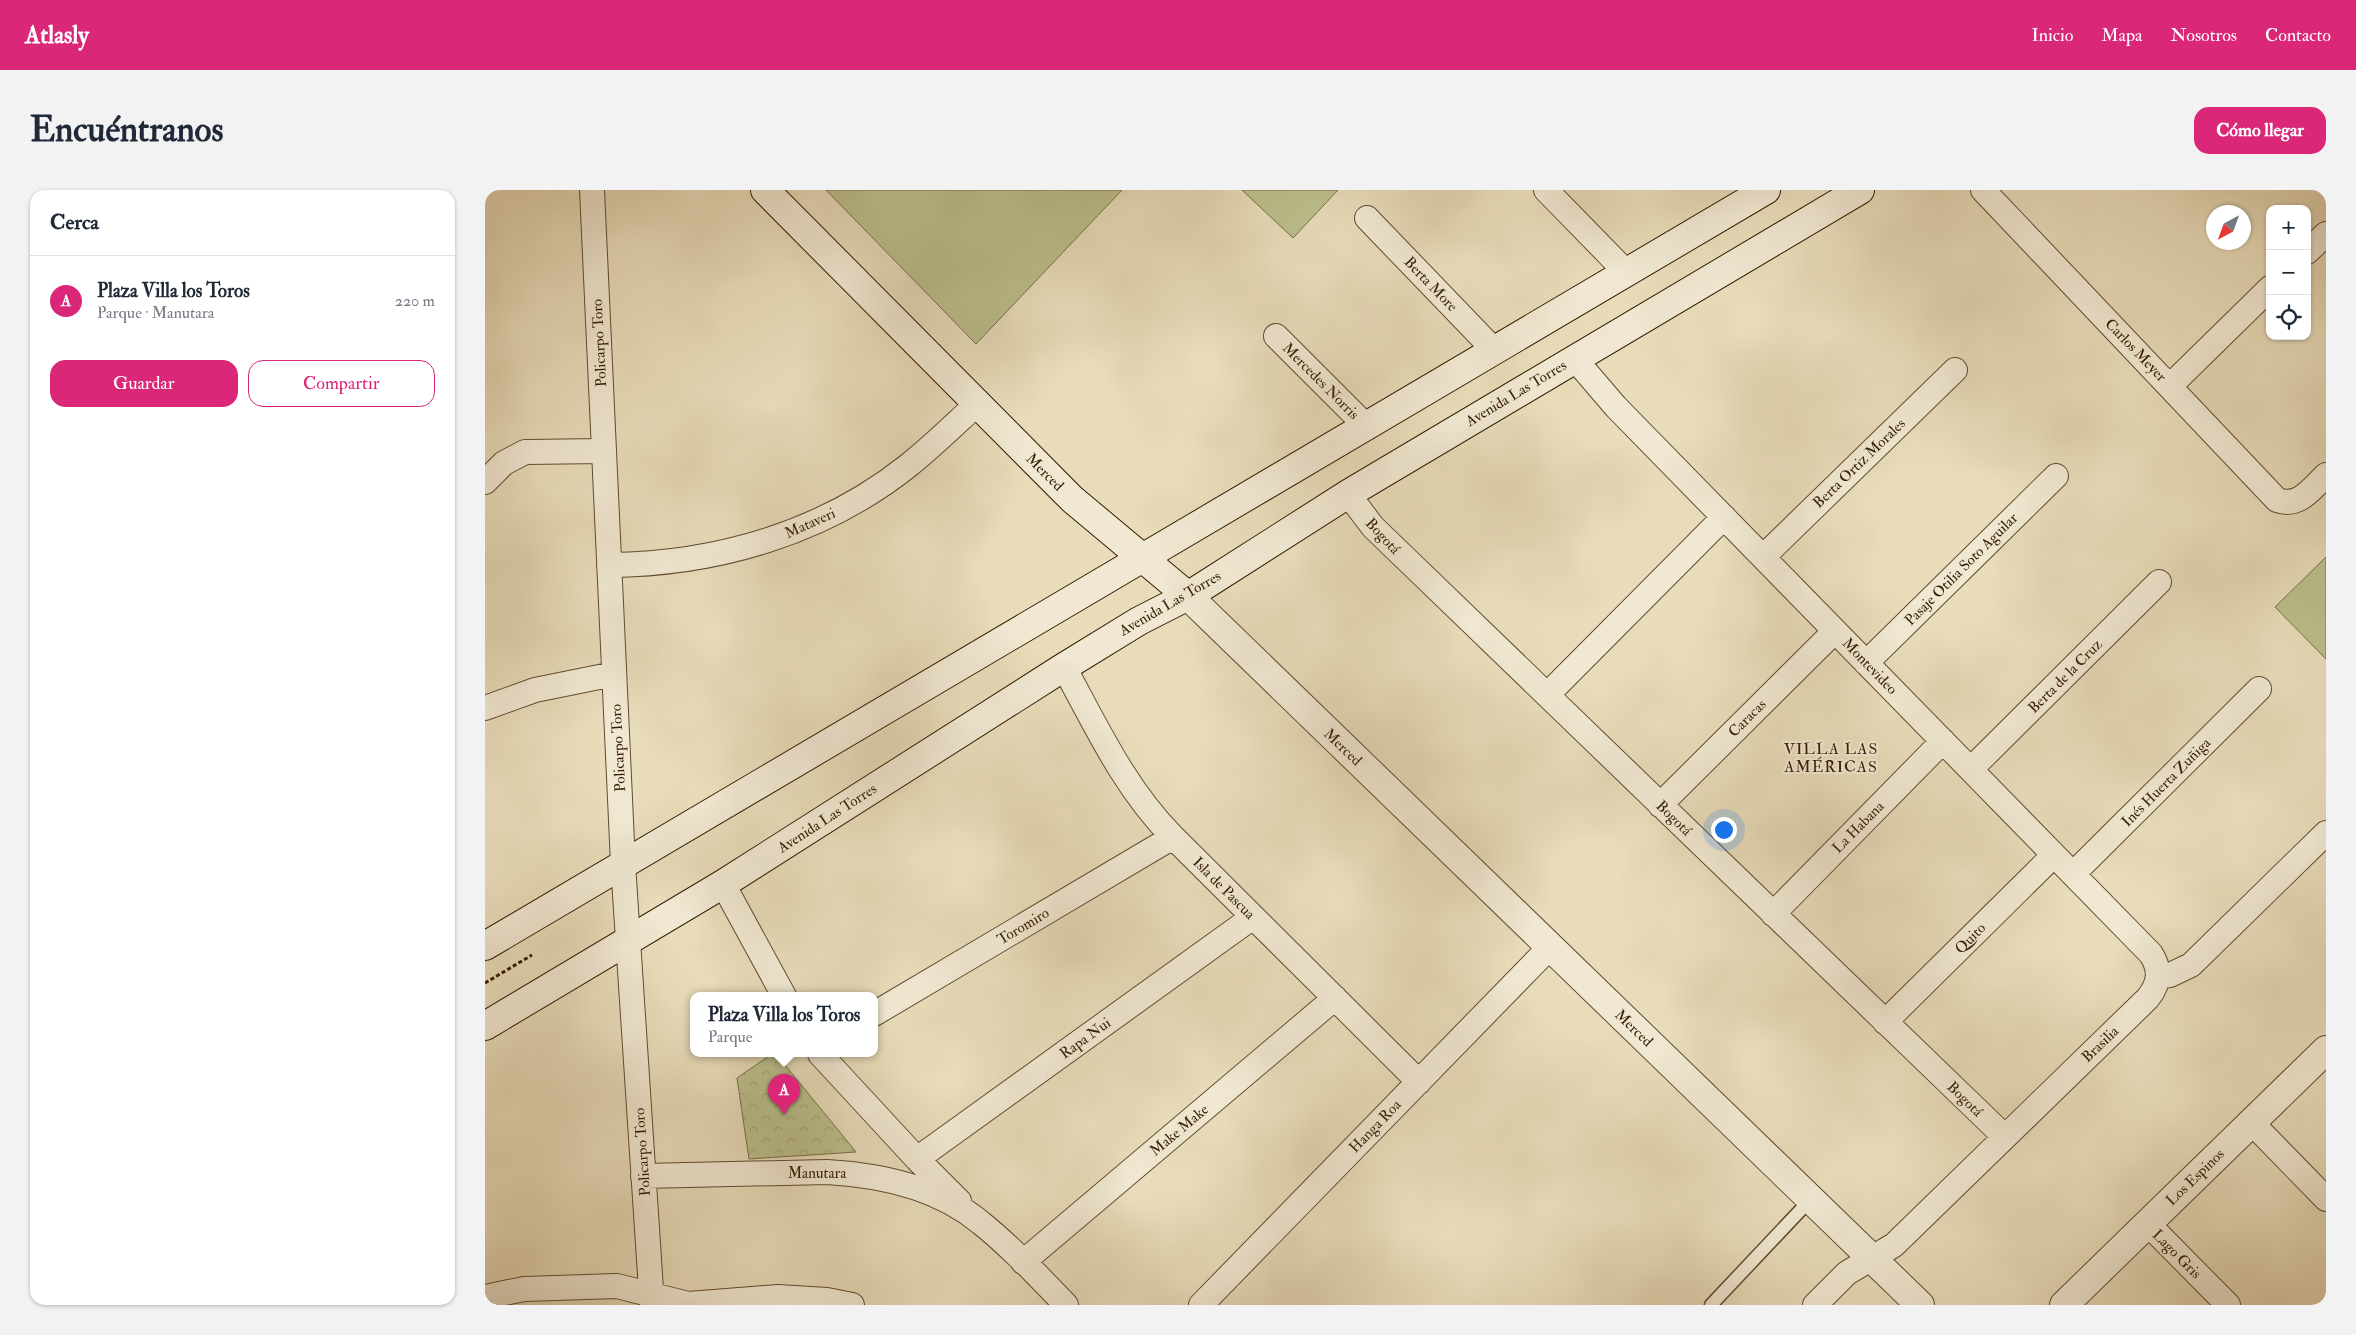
<!DOCTYPE html>
<html lang="es">
<meta charset="utf-8">
<style>
:root{--surface:#fff;--page:#f2f2f3;--text:#1f2937;--muted:#747a83;--line:#e0e1e3;--accent:#db2777}
body{margin:0;font-family:"IM FELL Double Pica",serif;background:var(--page);color:var(--text)}
.controls{position:absolute;right:15px;top:15px;display:grid;overflow:hidden;border-radius:10px;box-shadow:0 1px 4px #0004}
.controls button{width:45px;height:45px;display:grid;place-items:center;padding:0;border:0;border-bottom:1px solid var(--line);background:var(--surface);color:var(--text);font:25px sans-serif}
.compass{position:absolute;left:1721px;top:15px;width:45px;height:45px;border-radius:50%;background:var(--surface);box-shadow:0 1px 4px #0004;rotate:221deg}
.you{position:absolute;left:1238px;top:639px;width:18px;height:18px;margin:-12px;border:4px solid #fff;border-radius:50%;background:#1a73e8;box-shadow:0 0 0 8px #1a73e833}
.badge{display:grid;place-items:center;width:32px;height:32px;border-radius:50%;background:var(--accent);color:#fff;font-size:16px;font-weight:700}
.pin{position:absolute;translate:-50% -41px;filter:drop-shadow(0 1px 2px #0008)}
.pin::after{content:'';position:absolute;top:26px;width:18px;height:15px;background:inherit;clip-path:polygon(0 0,100% 0,50% 100%)}
.popup{position:absolute;left:205px;top:802px;width:188px;height:65px;box-sizing:border-box;display:grid;place-content:center;border-radius:10px;background:var(--surface);filter:drop-shadow(0 1px 4px #0005);font-size:16px;white-space:nowrap;color:var(--muted)}
.popup b{font-size:19px;color:var(--text)}
.popup::after{content:'';position:absolute;left:50%;top:100%;margin-left:-10px;border:10px solid transparent;border-top-color:var(--surface)}
.list{margin:0;padding:0;list-style:none}
h2{display:flex;justify-content:space-between;align-items:center;height:65px;margin:0;padding:0 20px;font-size:21px}
h2 small{font-size:16px;font-weight:400;color:var(--muted)}
.list li{display:grid;grid-template-columns:32px 1fr auto;gap:15px;align-items:center;box-sizing:border-box;height:90px;padding:0 20px;border-top:1px solid var(--line)}
.list b{display:block;font-size:19px;white-space:nowrap}
.list p{margin:0;font-size:16px;white-space:nowrap;color:var(--muted)}
.list em{font-size:16px;font-style:normal;color:var(--muted)}
.actions{display:flex;gap:10px;padding:15px 20px}
.actions a{flex:1;padding:11px 0;border:1px solid var(--accent);border-radius:15px;text-align:center;font-size:18px;color:var(--accent)}
.actions .main{background:var(--accent);color:#fff}
.icon{flex:none;width:28px;height:28px;fill:none;stroke:currentColor;stroke-width:2;stroke-linecap:round;stroke-linejoin:round}
.map{position:relative;flex:none;width:1841px;height:1115px;overflow:hidden;border-radius:15px}
header{display:flex;align-items:center;gap:30px;box-sizing:border-box;height:70px;padding:0 25px;background:var(--accent);color:#fff}
header strong{font-size:24px}
nav{display:flex;gap:28px;margin-inline-start:auto;font-size:18px}
.intro{display:flex;align-items:center;justify-content:space-between;box-sizing:border-box;height:120px;padding:0 30px}
h1{margin:0;font-size:35px}
.button{padding:12px 22px;border-radius:15px;background:var(--accent);color:#fff;font-size:18px;font-weight:700}
main{display:flex;gap:30px;padding:0 30px}
aside{flex:1;background:var(--surface);border-radius:15px;box-shadow:0 1px 4px #0004}
.map>svg:first-child{display:block}
.green{fill:#bbbf8c;stroke:#786e47}
.park{fill:url(#park-crowns);stroke:#786e47}
.lines{fill:none;stroke-linecap:round;stroke-linejoin:round}
.service-casing{stroke:#624c30;stroke-width:15}
.minor-casing{stroke:#624c30;stroke-width:26}
.tertiary-casing{stroke:#624c30;stroke-width:30}
.secondary-casing{stroke:#361c02;stroke-width:30}
.path{stroke:#361c02;stroke-width:3;stroke-dasharray:4 2.5;stroke-linecap:butt}
.service{stroke:#f0e8d2;stroke-width:12}
.minor{stroke:#f0e8d2;stroke-width:24}
.tertiary{stroke:#f0e8d2;stroke-width:28}
.secondary{stroke:#f0e8d2;stroke-width:28}
.labels{text-anchor:middle;stroke-width:4;stroke-linejoin:round;paint-order:stroke}
.street-label{font-size:15px;fill:#361c02;stroke:#f0e8d2}
.neighbourhood-label{font-size:16px;letter-spacing:1px;fill:#361c02;stroke:#f0e8d2}
</style>
<header>
<strong>Atlasly</strong>
<nav><a>Inicio</a><a>Mapa</a><a>Nosotros</a><a>Contacto</a></nav>
</header>
<div class="intro"><h1>Encuéntranos</h1><a class="button">Cómo llegar</a></div>
<main>
<aside>
<h2>Cerca<small></small></h2>
<ul class="list">
<li><span class="badge">A</span><div><b>Plaza Villa los Toros</b><p>Parque · Manutara</p></div><em>220 m</em></li>
</ul>
<div class="actions"><a class="main">Guardar</a><a>Compartir</a></div>
</aside>
<div class="map">
<svg width="1841" height="1115" viewBox="0 0 1841 1115">
<defs>
<pattern id="park-crowns" width="20" height="18" patternUnits="userSpaceOnUse" patternTransform="scale(1.25)"><rect width="20" height="18" fill="#bbbf8c"/><path d="M2 6a3 3 0 1 1 6 0M12 15a3 3 0 1 1 6 0" fill="none" stroke="#a1a477"/></pattern>
</defs>
<rect width="100%" height="100%" fill="#e8dcba"/>
<filter id="stains"><feTurbulence type="fractalNoise" baseFrequency=".004" numOctaves="4"/><feColorMatrix values="0 0 0 0 .2 0 0 0 0 .09 0 0 0 0 .02 0 0 0 .5 -.17"/></filter>
<radialGradient id="worn" r=".72"><stop offset=".6" stop-color="#630" stop-opacity="0"/><stop offset="1" stop-color="#630" stop-opacity=".3"/></radialGradient>
<path class="green" d="M341 0H637L491 154Z
M757 0H853L808 48Z
M1841 367V469L1790 417Z"/>
<path class="park" d="M287 864H291L371 962 264 969 252 888Z"/>
<g class="lines">
<defs>
<path id="service" d="M1226 1115 1326 1009"/>
<path id="minor" d="M107 0 138 674 167 1115
M1061 0 1142 83
M1498 0 1792 310C1814 318 1826 299 1841 285
M882 28 1009 160
M1822 62 1841 44
M791 146 881 236
M1089 168 1131 217 1666 764C1676 780 1675 793 1663 808L1409 1055 1362 1083 1330 1115
M1685 196 1785 98
M0 292 19 273 40 262 119 261
M863 304 888 337 1520 947
M1278 367 1470 180
M124 375C232 374 339 343 424 275 448 256 470 234 492 214
M1381 473 1571 286
M579 477C611 536 640 599 688 647L934 892
M1062 505 1239 327
M0 518 50 500 129 484
M1486 579 1674 392
M1175 615 1350 441
M1588 684 1774 499
M238 694 299 806
M1288 724 1458 551
M1674 787 1685 785 1706 775 1841 643
M389 824 688 647
M1400 832 1569 665
M335 864 432 969 474 1011
M1766 932 1841 1009
M432 969 768 727
M158 986 342 982C396 985 453 997 496 1033 526 1057 554 1087 581 1115
M1663 1034 1743 1115
M538 1072 850 808
M0 1107 39 1099 132 1096 203 1114 293 1107 342 1110 367 1115
M716 1115 1065 757"/>
<path id="tertiary" d="M703 406 1435 1115
M1579 1115 1841 860"/>
<path id="secondary" d="M280 0 587 309 703 406
M0 756 1281 0
M0 836 238 694 579 477 654 431 703 406 863 304 1375 0"/>
</defs>
<use href="#service" class="service-casing"/>
<use href="#minor" class="minor-casing"/>
<use href="#tertiary" class="tertiary-casing"/>
<use href="#secondary" class="secondary-casing"/>
<path class="path" d="M0 793 47 765"/>
<use href="#service" class="service"/>
<use href="#minor" class="minor"/>
<use href="#tertiary" class="tertiary"/>
<use href="#secondary" class="secondary"/>
</g>
<g class="labels">
<g class="street-label">
<text transform="translate(946 94) rotate(46)" y="5">Berta More</text>
<text transform="translate(114 153) rotate(-93)" y="5">Policarpo Toro</text>
<text transform="translate(1651 160) rotate(46)" y="5">Carlos Meyer</text>
<text transform="translate(836 191) rotate(45)" y="5">Mercedes Norris</text>
<text transform="translate(1031 203) rotate(-31)" y="5">Avenida Las Torres</text>
<text transform="translate(1374 273) rotate(-44)" y="5">Berta Ortiz Morales</text>
<text transform="translate(560 282) rotate(45)" y="5">Merced</text>
<text transform="translate(325 333) rotate(-24)" y="5">Mataveri</text>
<text transform="translate(898 346) rotate(47)" y="5">Bogotá</text>
<text transform="translate(1476 379) rotate(-45)" y="5">Pasaje Otilia Soto Aguilar</text>
<text transform="translate(685 413) rotate(-30)" y="5">Avenida Las Torres</text>
<text transform="translate(1385 476) rotate(46)" y="5">Montevideo</text>
<text transform="translate(1580 486) rotate(-45)" y="5">Berta de la Cruz</text>
<text transform="translate(1262 528) rotate(-45)" y="5">Caracas</text>
<text transform="translate(858 557) rotate(44)" y="5">Merced</text>
<text transform="translate(133 558) rotate(-93)" y="5">Policarpo Toro</text>
<text transform="translate(1681 592) rotate(-45)" y="5">Inés Huerta Zuñiga</text>
<text transform="translate(342 628) rotate(-33)" y="5">Avenida Las Torres</text>
<text transform="translate(1189 628) rotate(44)" y="5">Bogotá</text>
<text transform="translate(1373 637) rotate(-45)" y="5">La Habana</text>
<text transform="translate(739 698) rotate(45)" y="5">Isla de Pascua</text>
<text transform="translate(538 736) rotate(-31)" y="5">Toromiro</text>
<text transform="translate(1485 748) rotate(-45)" y="5">Quito</text>
<text transform="translate(1149 838) rotate(44)" y="5">Merced</text>
<text transform="translate(600 848) rotate(-36)" y="5">Rapa Nui</text>
<text transform="translate(1615 854) rotate(-44)" y="5">Brasilia</text>
<text transform="translate(1480 909) rotate(44)" y="5">Bogotá</text>
<text transform="translate(890 936) rotate(-46)" y="5">Hanga Roa</text>
<text transform="translate(694 940) rotate(-40)" y="5">Make Make</text>
<text transform="translate(157 962) rotate(-94)" y="5">Policarpo Toro</text>
<text x="332" y="988">Manutara</text>
<text transform="translate(1710 987) rotate(-44)" y="5">Los Espinos</text>
<text transform="translate(1692 1064) rotate(45)" y="5">Lago Gris</text>
</g>
<g class="neighbourhood-label">
<text x="1346" y="564">VILLA LAS<tspan x="1346" dy="18">AMÉRICAS</tspan></text>
</g>
</g>
<rect width="100%" height="100%" filter="url(#stains)"/>
<rect width="100%" height="100%" fill="url(#worn)"/>
</svg>
<div class="controls">
<button>+</button>
<button>−</button>
<button><svg class="icon" aria-label="locate" viewBox="0 0 24 24"><circle cx="12" cy="12" r="6"/><path d="M12 2v4M12 18v4M2 12h4M18 12h4"/></svg></button>
</div>
<svg class="compass" viewBox="-18 -18 36 36"><path d="M0-13l5 13h-10z" fill="#e53935"/><path d="M0 13l5-13h-10z" fill="#747a83"/></svg>
<div class="you"></div>
<div class="pin badge" style="left:299px;top:925px">A</div>
<div class="popup"><b>Plaza Villa los Toros</b>Parque</div>
</div>
</main>
